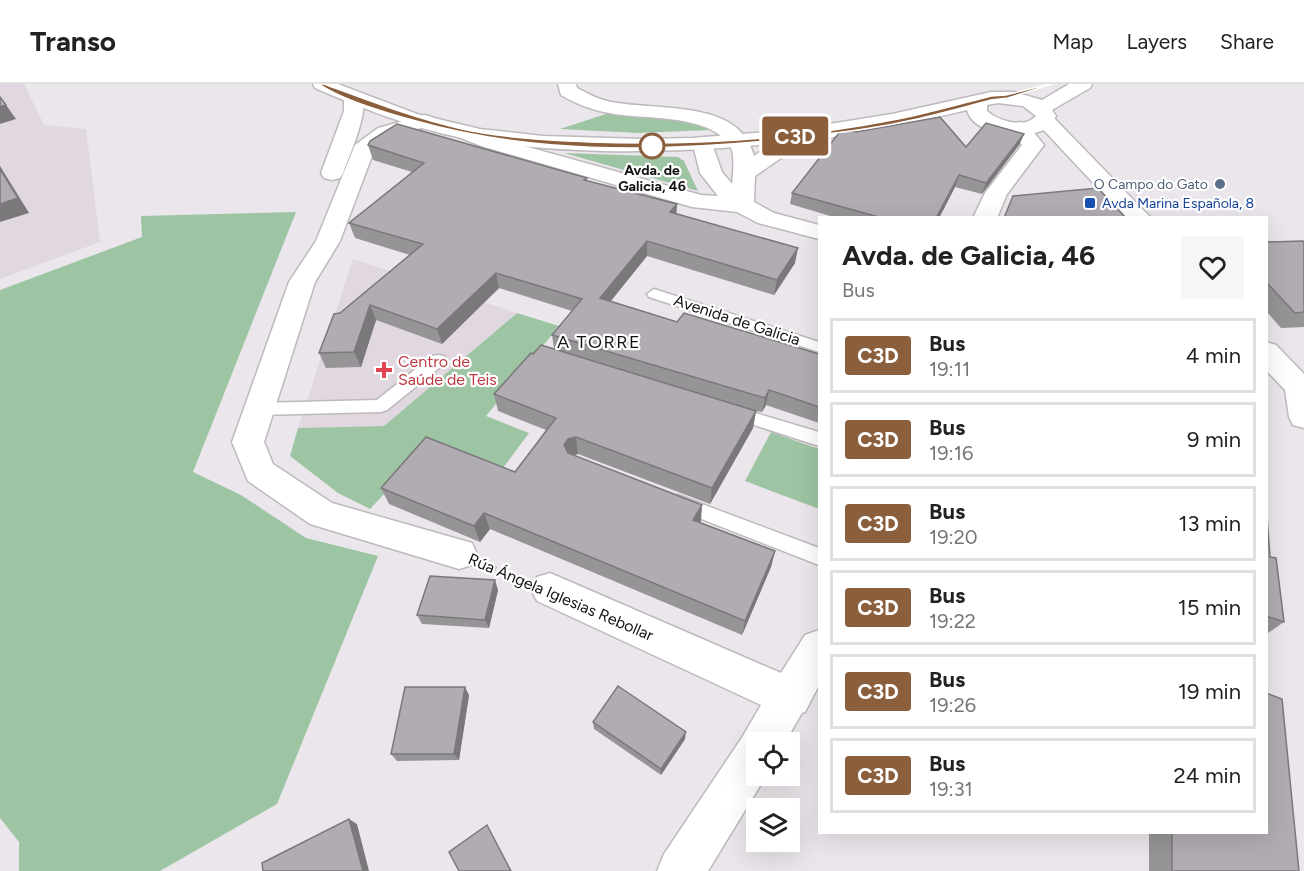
<!DOCTYPE html>
<meta charset="utf-8">
<style>
body{margin:0;font-family:Figtree,sans-serif;background:#f6f6f6;color:#222;height:100vh;display:flex;flex-direction:column;font-size:22px;white-space:nowrap}
*{box-sizing:border-box;margin:0}
p{font-size:20px;color:#767676}
.icon{flex:none;width:33px;height:33px;fill:none;stroke:currentColor;stroke-width:2;stroke-linecap:round;stroke-linejoin:round}
.map{position:relative;flex:1;overflow:hidden}
.panel{position:absolute;left:818px;top:132px;width:450px;height:618px;display:flex;flex-direction:column;background:#fff;border-radius:0px;box-shadow:0 6px 24px #0002}
.panel>*{flex:none}
.badge{padding:0 12px;border-radius:4px;font-size:21px;line-height:39px}
.buttons{position:absolute;left:746px;top:648px;display:grid;gap:12px}
.buttons a{display:grid;place-items:center;width:54px;height:54px;border-radius:0px;background:#fff;box-shadow:0 6px 24px #0002;font-size:30px}
.map>.badge{position:absolute;translate:-50% -50%;box-shadow:0 0 0 3px #fff}
.round{display:grid;place-items:center;flex:none;width:63px;height:63px;border-radius:0px;background:#f6f6f6}
.head{display:flex;align-items:center;justify-content:space-between;height:102px;padding:0 24px}
h1{font-size:28px;font-weight:700;line-height:45px}
ul{padding:0;list-style:none}
li{display:flex;align-items:center;gap:18px;height:75px;margin:0 12px 9px;padding:0 12px;border:3px solid #e0e0e0;border-radius:0px}
li div{flex:1}
li b{display:block;font-size:22px}
li em{font-style:normal}
li .badge{min-width:66px;font-weight:700;text-align:center}
header{display:flex;align-items:center;gap:36px;box-sizing:border-box;height:84px;padding:0 30px;background:#fff;border-bottom:2px solid #e0e0e0}
header strong{font-size:28px}
nav{display:flex;gap:33px;margin-inline-start:auto;font-size:21px}
.map>svg:first-child{display:block}
.built{fill:#e1d7e1}
.green{fill:#9ec5a3}
.lines{fill:none;stroke-linecap:round;stroke-linejoin:round}
.lane-casing{stroke:#bdb9bd;stroke-width:3}
.street-casing{stroke:#bdb9bd;stroke-width:3}
.secondary-casing{stroke:#bdb9bd;stroke-width:3}
.path{stroke:#989598;stroke-width:4;stroke-dasharray:4.5 3;stroke-linecap:butt}
.lane{fill:#fff;fill-rule:evenodd}
.street{fill:#fff;fill-rule:evenodd}
.secondary{fill:#fff;fill-rule:evenodd}
.wall{fill:#979498}
.shaded-wall{fill:#7b787c}
.building{fill:#b0acb1;stroke:#7b787c;stroke-width:1.5}
.line{fill:#8b5e3c;stroke:#fff;stroke-width:1.5}
.stop-dot{fill:#fff;stroke:#8b5e3c;stroke-width:3}
.service-dot{fill:#5c6f8a;stroke:#fff;stroke-width:2}
.transit-dot{fill:#1a4fb4;stroke:#fff;stroke-width:2}
.health-dot{fill:#e0444e;stroke:#fff;stroke-width:2}
.labels{text-anchor:middle;dominant-baseline:central;stroke-width:4.5;stroke-linejoin:round;paint-order:stroke}
.far-stop-label{font-size:14px;font-weight:bold;fill:#141314;stroke:#fff}
.far-service-label{font-size:14px;fill:#4e5e75;stroke:#fff;text-anchor:end}
.far-transit-label{font-size:14px;fill:#164399;stroke:#fff;text-anchor:start}
.street-label{font-size:16px;fill:#141314;stroke:#fff}
.health-label{font-size:16px;fill:#be3a42;stroke:#fff;text-anchor:start}
.neighbourhood-label{font-size:18px;letter-spacing:1.5px;fill:#141314;stroke:#fff}
</style>
<header>
<strong>Transo</strong>
<nav><a>Map</a><a>Layers</a><a>Share</a></nav>
</header>
<div class="map">
<svg width="1304" height="787" viewBox="0 0 1304 787">
<rect width="100%" height="100%" fill="#ebe6eb"/>
<g class="built">
<path d="M0,0H24L44,41L86,45L100,158L0,195Z"/>
<path d="M353,175L517,229L384,342L298,344Z"/>
</g>
<g class="green">
<path d="M609,29L700,38L710,46L638,49L560,45Z"/>
<path d="M564,69L678,73L684,77L698,107Z"/>
<path d="M296,128L193,388L241,411L306,454L378,472L277,720L160,787H19V758L0,734V206L142,153L141,132Z"/>
<path d="M517,229L559,242L486,332L529,349L500,388L430,361L370,425L338,409L290,372L298,344L384,342Z"/>
<path d="M771,348L819,365V425L745,397Z"/>
</g>
<g class="lines">
<g class="lane-casing">
<g id="lane">
<path d="M654,205L819,258V268L649,213L647,210Z"/>
<path d="M438,271L444,272L446,276L444,280L387,326L381,328L258,331L252,329L250,325L252,321L258,319L377,316L432,272Z"/>
<path d="M732,322L819,348V362L726,332L724,328L726,324Z"/>
<path d="M678,411L819,464V481L671,423L669,418L671,413Z"/>
</g>
</g>
<g class="street-casing">
<g id="street">
<path d="M558,0H576L577,4C587,9 597,15 607,17C652,28 740,13 754,72L765,64L822,44L829,42L836,44L839,48L836,52L781,74L755,92L754,118L774,129L819,141V155L758,139L737,128L692,123L481,62L456,52L453,48L456,44L463,42L470,44L495,54L701,111L718,112L700,89L693,61L697,57L704,55L711,57L722,88L732,100C733,89 736,70 729,60C706,29 643,36 609,29C592,26 576,20 561,11Z"/>
<path d="M354,8L361,10C371,24 349,72 343,89L340,94L332,96L324,94L321,89L344,27V14L347,10Z"/>
<path d="M1045,30L1052,32L1151,134H1126L1038,40L1035,36L1038,32Z"/>
<path d="M425,31L432,33L435,37L432,41L392,52L375,64L340,157L315,198L264,358L273,380L332,419L472,459L477,470L472,481L459,485L310,440L248,397L232,358L289,198L316,157L355,61L378,44Z"/>
<path d="M1020,38L1027,40L1044,61L1007,110L997,134H973L985,109L1022,61L1010,44L1013,40Z"/>
<path d="M1266,258L1276,261L1304,290V344L1293,341L1289,333L1285,306L1266,286Z"/>
<path d="M550,489L781,589L805,551L819,546V601L805,628L802,629L785,658H756V692H766L708,787H657L664,770L743,652L761,621L537,517L531,505L537,493Z"/>
</g>
</g>
<g class="secondary-casing">
<path id="secondary" d="M313,0H338L417,30L480,45L543,52L642,55L692,54L792,46L892,30L991,8H1014L1042,16L1069,0H1092L1090,4L1052,26L1056,32C1053,37 1049,44 1044,46C1023,55 974,52 967,26C847,55 725,69 602,67C549,65 495,62 444,50C399,39 357,22 315,4ZM998,19L1023,22L1036,32C1025,45 998,37 987,27V21Z"/>
</g>
<path class="path" d="M492,483L518,493"/>
<use href="#lane" class="lane"/>
<use href="#street" class="street"/>
<use href="#secondary" class="secondary"/>
</g>
<g class="wall">
<path d="M856,48L966,63L1024,50L1019,61L982,110L955,103L939,134H837L790,120L792,109Z"/>
<path d="M368,61L587,94V97L677,120L676,129L795,179L774,211L647,172L611,217L677,238L819,270V339L766,321L762,328L756,327L753,344L710,420L578,370L573,371L702,421L700,439L775,467L771,483L742,551L490,445L480,458L389,420L381,404L515,388L546,346L498,327L494,310L533,270L554,265L552,251L572,227L499,204L442,260L376,236L361,283L326,284L319,269L340,229L410,171L355,154L349,139L412,88L373,76Z"/>
<path d="M1266,158H1304V243L1281,244L1266,227Z"/>
<path d="M1266,418L1270,473L1284,538L1268,549L1266,548Z"/>
<path d="M498,506L489,544L422,540L417,531Z"/>
<path d="M469,611L459,676L397,677L391,670Z"/>
<path d="M593,638L685,655L661,691L594,645Z"/>
<path d="M1149,748H1266L1299,787H1149Z"/>
</g>
<g class="shaded-wall">
<path d="M6,21L16,35L0,40V23Z"/>
<path d="M1024,50L1019,61L982,110L986,99Z"/>
<path d="M0,82L29,129L0,138Z"/>
<path d="M959,91L955,103L939,134H936Z"/>
<path d="M677,120L676,135L670,128Z"/>
<path d="M647,157V172L601,229L600,214Z"/>
<path d="M798,164L795,179L774,211L777,196Z"/>
<path d="M496,189L499,204L442,260L437,245Z"/>
<path d="M370,221L376,236L361,283L354,268Z"/>
<path d="M769,306L766,321L762,328L765,314Z"/>
<path d="M756,327L753,344L710,420L712,404Z"/>
<path d="M576,353L578,370L570,372L566,378L564,361L568,355Z"/>
<path d="M702,421L701,437L692,452L693,436Z"/>
<path d="M484,429L490,445L480,458L474,442Z"/>
<path d="M775,467L771,483L742,551L745,537Z"/>
<path d="M495,496L498,506L489,544L485,536Z"/>
<path d="M465,603L469,611L459,676L454,670Z"/>
<path d="M686,648L685,655L661,691V685Z"/>
<path d="M349,735L357,740L369,787H363Z"/>
</g>
<g class="building">
<path d="M0,13L6,21L0,23Z"/>
<path d="M940,33L966,63L986,39L1024,50L986,99L959,91L936,134H882L792,109L842,45L856,48Z"/>
<path d="M397,40L587,94L584,96L677,120L670,128L798,164L777,196L647,157L600,214L677,238L684,229L819,270V323L769,306L765,314L552,251L582,215L496,189L437,245L370,221L354,268L319,269L334,230L340,229L423,160L349,139L424,79L368,61L370,57Z"/>
<path d="M0,85L18,114L0,120Z"/>
<path d="M1098,104L1126,134H1004L1013,112Z"/>
<path d="M1303,157L1304,158V228L1295,229L1266,198V158Z"/>
<path d="M541,261L756,327L712,404L576,353L568,355L564,361L568,369L702,421L693,436L775,467L745,537L484,429L474,442L381,404L426,353L515,388L556,334L494,310L531,269L533,270Z"/>
<path d="M1266,418L1270,473L1276,474L1284,538L1266,532Z"/>
<path d="M430,492L495,496L485,536L417,531Z"/>
<path d="M618,602L686,648L661,685L593,638Z"/>
<path d="M405,603H465L454,670H391Z"/>
<path d="M1266,609L1282,615L1299,787H1172V748H1266Z"/>
<path d="M349,735L363,787H263L262,779Z"/>
<path d="M487,741L511,787H459L449,768Z"/>
</g>
<path class="line" d="M319,0H324C370,17 414,34 462,45C503,54 548,56 589,58C692,62 797,55 898,35C929,29 960,20 991,12L1006,11L1049,0H1052L1008,14L991,16C960,24 929,33 898,39C855,48 811,52 767,57C650,68 530,69 416,37C390,30 340,15 319,0Z"/>
<circle class="stop-dot" cx="652" cy="62" r="12"/>
<circle class="service-dot" cx="1220" cy="100" r="6"/>
<rect class="transit-dot" x="1084" y="113" width="12" height="12" rx="3"/>
<path class="health-dot" d="M381 277h6v6h6v6h-6v6h-6v-6h-6v-6h6z"/>
<g class="labels">
<g class="far-stop-label">
<text x="652" y="86">Avda. de<tspan x="652" dy="16">Galicia, 46</tspan></text>
</g>
<g class="far-service-label">
<text x="1208" y="100">O Campo do Gato</text>
</g>
<g class="far-transit-label">
<text x="1102" y="119">Avda Marina Española, 8</text>
</g>
<g class="street-label">
<text transform="translate(737 236) rotate(18)">Avenida de Galicia</text>
<text transform="translate(561 513) rotate(23)">Rúa Ángela Iglesias Rebollar</text>
</g>
<g class="health-label">
<text x="398" y="277">Centro de<tspan x="398" dy="18">Saúde de Teis</tspan></text>
</g>
<g class="neighbourhood-label">
<text x="599" y="258">A TORRE</text>
</g>
</g>
</svg>
<div class="buttons">
<a><svg class="icon" aria-label="locate" viewBox="0 0 24 24"><circle cx="12" cy="12" r="6"/><path d="M12 2v4M12 18v4M2 12h4M18 12h4"/></svg></a>
<a><svg class="icon" aria-label="layers" viewBox="0 0 24 24"><path d="M12 4l9 5-9 5-9-5zM3 14l9 5 9-5"/></svg></a>
</div>
<b class="badge" style="left:795px;top:52px;background:#8b5e3c;color:#fff">C3D</b>
<section class="panel">
<div class="head"><div><h1>Avda. de Galicia, 46</h1><p>Bus</p></div><a class="round"><svg class="icon" aria-label="heart" viewBox="0 0 24 24"><path d="M12 20l-8-8c-3-5 5-10 8-4 3-6 11-1 8 4z"/></svg></a></div>
<ul>
<li><span class="badge" style="background:#8b5e3c;color:#fff">C3D</span><div><b>Bus</b><p>19:11</p></div><em>4 min</em></li>
<li><span class="badge" style="background:#8b5e3c;color:#fff">C3D</span><div><b>Bus</b><p>19:16</p></div><em>9 min</em></li>
<li><span class="badge" style="background:#8b5e3c;color:#fff">C3D</span><div><b>Bus</b><p>19:20</p></div><em>13 min</em></li>
<li><span class="badge" style="background:#8b5e3c;color:#fff">C3D</span><div><b>Bus</b><p>19:22</p></div><em>15 min</em></li>
<li><span class="badge" style="background:#8b5e3c;color:#fff">C3D</span><div><b>Bus</b><p>19:26</p></div><em>19 min</em></li>
<li><span class="badge" style="background:#8b5e3c;color:#fff">C3D</span><div><b>Bus</b><p>19:31</p></div><em>24 min</em></li>
</ul>
</section>
</div>
